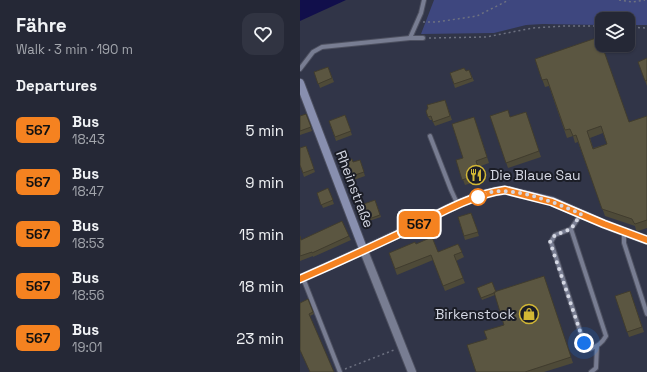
<!DOCTYPE html>
<meta charset="utf-8">
<style>
body{margin:0;font-family:"Space Grotesk",sans-serif;background:#313442;color:#f1f3f6;height:100vh;display:flex;flex-direction:column;font-size:15px;white-space:nowrap}
*{box-sizing:border-box;margin:0}
p{font-size:13px;color:#a3a6ad}
.icon{flex:none;width:22px;height:22px;fill:none;stroke:currentColor;stroke-width:2;stroke-linecap:round;stroke-linejoin:round}
.map{position:relative;flex:1;overflow:hidden}
.side{display:flex;flex-direction:column;background:#252836;width:300px}
.side>*{flex:none}
.badge{padding:0 8px;border-radius:6px;font-size:14px;line-height:26px}
.tools{position:absolute;left:295px;top:12px;display:grid;gap:8px}
.tools a{display:grid;place-items:center;width:40px;height:40px;border-radius:8px;background:#252836;box-shadow:0 1px 3px #0004,0 0 0 1px #424451;font-size:20px}
.you{position:absolute;width:20px;height:20px;margin:-10px;border:3px solid #fff;border-radius:50%;background:#1a73e8;box-shadow:0 0 0 6px #1a73e833}
.map>.badge{position:absolute;translate:-50% -50%;box-shadow:0 0 0 2px #fff}
h2{padding:0 16px;font-size:15px;line-height:36px}
.round{display:grid;place-items:center;flex:none;width:42px;height:42px;border-radius:12px;background:#313442}
.overview{display:flex;align-items:center;justify-content:space-between;height:68px;padding:0 16px}
h1{font-size:19px;font-weight:600;line-height:30px}
ul{padding:0;list-style:none}
li{display:flex;align-items:center;gap:12px;height:52px;padding:0 16px}
li div{flex:1}
li b{display:block;font-size:15px}
li em{font-style:normal}
li .badge{min-width:44px;font-weight:700;text-align:center}
main{display:flex;flex:1;min-height:0}
.map>svg:first-child{display:block}
.green{fill:#3e477f}
.water{fill:#110f4b}
.lines{fill:none;stroke-linecap:round;stroke-linejoin:round}
.lane-casing{stroke:#4d5060;stroke-width:6}
.street-casing{stroke:#4d5060;stroke-width:10}
.secondary-casing{stroke:#4d5060;stroke-width:10}
.path{stroke:#6d7181;stroke-width:1.5;stroke-dasharray:2 3;stroke-linecap:butt}
.lane{stroke:#787d92;stroke-width:4}
.street{stroke:#787d92;stroke-width:8}
.secondary{stroke:#888faf;stroke-width:8}
.wall{fill:#4e4a38;fill-rule:evenodd}
.building{fill:#5b5641;stroke:#403c2e;fill-rule:evenodd}
.line-casing{stroke:#fff;stroke-width:9}
.line{stroke:#f58220;stroke-width:6}
.walk{stroke:#d4d7e3;stroke-width:4;stroke-dasharray:0 7.2}
.stop-dot{fill:#fff;stroke:#f58220;stroke-width:2}
.labels{text-anchor:middle;dominant-baseline:central;stroke-width:4;stroke-linejoin:round;paint-order:stroke}
.poi-label{font-size:14px;fill:#d4d7e3;stroke:#1b1d26;text-anchor:start}
.street-label{font-size:14px;fill:#d4d7e3;stroke:#1b1d26}
</style>
<main>
<section class="side">
<div class="overview"><div><h1>Fähre</h1><p>Walk · 3 min · 190 m</p></div><a class="round"><svg class="icon" aria-label="heart" viewBox="0 0 24 24"><path d="M12 20l-8-8c-3-5 5-10 8-4 3-6 11-1 8 4z"/></svg></a></div>
<h2>Departures</h2>
<ul>
<li><span class="badge" style="background:#f58220;color:#111">567</span><div><b>Bus</b><p>18:43</p></div><em>5 min</em></li>
<li><span class="badge" style="background:#f58220;color:#111">567</span><div><b>Bus</b><p>18:47</p></div><em>9 min</em></li>
<li><span class="badge" style="background:#f58220;color:#111">567</span><div><b>Bus</b><p>18:53</p></div><em>15 min</em></li>
<li><span class="badge" style="background:#f58220;color:#111">567</span><div><b>Bus</b><p>18:56</p></div><em>18 min</em></li>
<li><span class="badge" style="background:#f58220;color:#111">567</span><div><b>Bus</b><p>19:01</p></div><em>23 min</em></li>
</ul>
</section>
<div class="map">
<svg width="347" height="372" viewBox="0 0 347 372">
<rect width="100%" height="100%" fill="#313548"/>
<path class="green" d="M134,0H347V25H328V19H302V25L243,24L226,25L194,33L121,34Z"/>
<path class="water" d="M0,0H46L0,21Z"/>
<g class="lines">
<g class="lane-casing">
<g id="lane">
<path d="M110,38L121,13L124,0"/>
<path d="M0,69L13,52L22,47L110,38H123"/>
<path d="M130,136L151,190L158,205"/>
<path d="M271,229L255,235L251,242L284,343L290,349C298,346 302,343 306,336L271,229L281,214"/>
<path d="M324,232V243L347,314"/>
<path d="M3,278L40,372"/>
<path d="M291,372L296,368L297,346"/>
</g>
</g>
<g class="street-casing">
<path id="street" d="M64,251L112,372"/>
</g>
<g class="secondary-casing">
<g id="secondary">
<path d="M0,83L64,251"/>
<path d="M0,279C35,263 71,247 106,230C137,215 170,194 205,190L252,201L304,224L347,240"/>
</g>
</g>
<g class="path">
<path d="M319,0L332,2L345,0"/>
<path d="M123,22H137L177,16L209,0"/>
<path d="M328,27L347,28"/>
<path d="M129,38L186,37L233,28L265,26H302"/>
<path d="M45,369L94,350"/>
</g>
<use href="#lane" class="lane"/>
<use href="#street" class="street"/>
<use href="#secondary" class="secondary"/>
</g>
<g class="wall">
<path d="M347,58V86L340,67Z"/>
<path d="M235,59L329,122L347,116V228L338,231L336,230L335,226L305,216L278,142L275,143L273,136L267,138L249,86L245,87ZM303,133L307,144L293,148L290,138Z"/>
<path d="M28,67L34,82L20,88L14,72Z"/>
<path d="M169,70L174,81L155,88L150,73L166,71Z"/>
<path d="M145,100L152,120L135,126L132,120H130L128,117Z"/>
<path d="M226,112L241,157L208,168L190,116L210,117Z"/>
<path d="M6,114L12,131L0,135V116Z"/>
<path d="M45,115L52,135L36,141L29,121Z"/>
<path d="M176,123L189,163L178,167L182,180L165,185L156,160L163,158Z"/>
<path d="M6,146L15,172L4,177L0,165Z"/>
<path d="M60,160L65,176L51,181L44,161L53,162Z"/>
<path d="M28,188L34,204L23,208L17,193Z"/>
<path d="M75,200L81,217L66,222L61,205Z"/>
<path d="M171,213L179,236L165,240L158,217Z"/>
<path d="M0,236L1,240L49,236L51,240L13,257V256L0,261Z"/>
<path d="M116,244L138,252L158,244L164,257L156,261L165,283L145,291L133,260L97,275L89,253Z"/>
<path d="M246,282L273,363L244,372H176L187,339L204,325L195,295L182,300L177,288L196,292Z"/>
<path d="M330,291L344,332L329,337L315,296Z"/>
<path d="M8,299L14,314L10,316L0,350Z"/>
</g>
<g class="building">
<path d="M299,37L329,122L347,116V220L335,224L334,223L332,219L302,209L276,135L273,136L270,129L265,130L247,79L242,80L235,59ZM301,126L307,144L293,149L287,131Z"/>
<path d="M347,58V80L345,81L338,62Z"/>
<path d="M28,67L32,78L18,84L14,72Z"/>
<path d="M164,68L166,71L169,70L172,78L154,84L150,73Z"/>
<path d="M145,100L150,116L133,122L131,116L128,117L126,111L128,108L127,105Z"/>
<path d="M208,110L210,117L226,112L239,151L206,163L190,116Z"/>
<path d="M6,114L11,127L0,131V116Z"/>
<path d="M45,115L51,131L35,137L29,121Z"/>
<path d="M174,117L187,157L176,161L180,174L162,180L156,160L163,158L152,124Z"/>
<path d="M6,146L14,169L3,173L0,165V148Z"/>
<path d="M52,159L53,162L60,160L64,172L49,177L44,161Z"/>
<path d="M28,188L33,200L21,205L17,193Z"/>
<path d="M75,200L80,215L66,220L61,205Z"/>
<path d="M171,213L178,232L164,236L158,217Z"/>
<path d="M42,221L49,236L12,253V252L0,256V236L1,240Z"/>
<path d="M132,237L138,252L158,244L162,252L154,255L163,278L143,286L131,255L95,269L89,253L115,242L116,244Z"/>
<path d="M244,276L271,357L225,372H176L167,345L187,339L184,331L204,325L194,292Z"/>
<path d="M192,282L196,292H194V293L181,298L177,288Z"/>
<path d="M330,291L342,327L327,332L315,296Z"/>
<path d="M8,299L13,312L9,314L34,372H10L0,350V303Z"/>
</g>
<g class="lines">
<g class="line-casing">
<path id="line" d="M0,279C34,264 67,249 101,233C131,218 171,194 205,190L252,202L304,224L347,240"/>
</g>
<use href="#line" class="line"/>
<path class="walk" d="M178,197C204,181 254,202 281,214L271,229L255,235L250,242L284,343"/>
</g>
<defs>
<g id="restaurant-ring" transform="scale(1)"><circle r="9.5" fill="#1b1d26" stroke="#d2b735" stroke-width="1.5"/><path d="M-5-6h1v4h1v-4h1v4h1v-4h1v5L-1.5 .5V6h-2V.5L-5-1ZM5-6V6H3V1.5H1.5Q1.5-4 5-6Z" fill="#d2b735"/></g>
<g id="shop-ring" transform="scale(1)"><circle r="9.5" fill="#1b1d26" stroke="#d2b735" stroke-width="1.5"/><path d="M-5-2.5h2.3a2.7 3.5 0 0 1 5.4 0H5L5.5 6h-11ZM-1.5-2.5h3a1.5 2.3 0 0 0-3 0Z" fill="#d2b735"/></g>
</defs>
<g fill-rule="evenodd">
<use href="#restaurant-ring" x="176" y="175"/>
<use href="#shop-ring" x="229" y="314"/>
</g>
<circle class="stop-dot" cx="178" cy="197" r="8"/>
<g class="labels">
<g class="poi-label">
<text x="190" y="175">Die Blaue Sau</text>
<text x="215" y="314" text-anchor="end">Birkenstock</text>
</g>
<g class="street-label">
<text transform="translate(55 189) rotate(69)">Rheinstraße</text>
</g>
</g>
</svg>
<div class="tools">
<a><svg class="icon" aria-label="layers" viewBox="0 0 24 24"><path d="M12 4l9 5-9 5-9-5zM3 14l9 5 9-5"/></svg></a>
</div>
<div class="you" style="left:284px;top:343px"></div>
<b class="badge" style="left:119px;top:224px;background:#f58220;color:#111">567</b>
</div>
</main>
